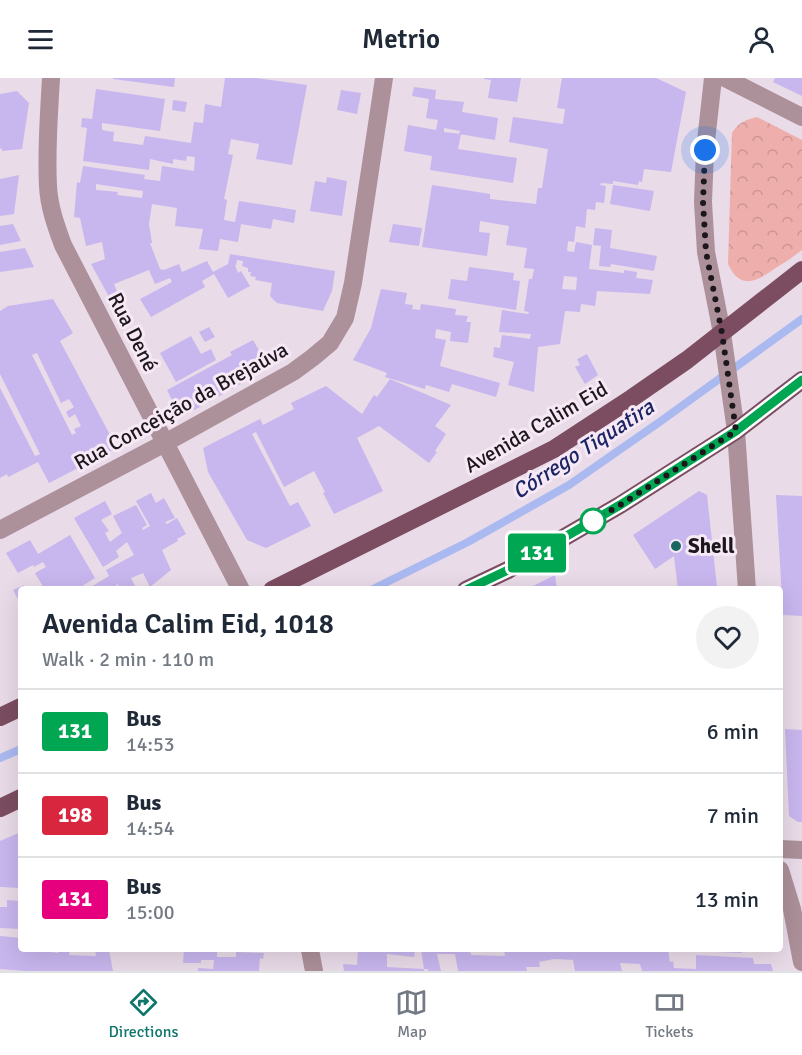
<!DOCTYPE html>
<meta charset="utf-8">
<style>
body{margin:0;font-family:Signika,sans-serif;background:#f2f2f3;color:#1f2937;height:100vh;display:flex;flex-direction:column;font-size:22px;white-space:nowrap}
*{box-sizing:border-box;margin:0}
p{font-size:20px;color:#747a83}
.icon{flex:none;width:33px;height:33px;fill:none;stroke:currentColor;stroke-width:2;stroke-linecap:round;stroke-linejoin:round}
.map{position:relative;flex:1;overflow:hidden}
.details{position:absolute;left:18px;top:508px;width:765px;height:366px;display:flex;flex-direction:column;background:#fff;border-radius:6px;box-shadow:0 6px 24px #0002}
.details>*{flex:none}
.badge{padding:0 12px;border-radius:4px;font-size:21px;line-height:39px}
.you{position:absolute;width:30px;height:30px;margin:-15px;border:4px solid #fff;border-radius:50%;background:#1a73e8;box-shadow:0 0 0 9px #1a73e833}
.map>.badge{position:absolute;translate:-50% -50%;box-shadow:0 0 0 3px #fff}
.round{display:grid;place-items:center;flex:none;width:63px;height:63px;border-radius:32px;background:#f2f2f3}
.summary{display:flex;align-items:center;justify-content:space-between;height:102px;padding:0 24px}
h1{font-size:28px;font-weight:600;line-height:45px}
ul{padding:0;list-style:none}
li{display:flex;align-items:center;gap:18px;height:84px;padding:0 24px;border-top:2px solid #e0e1e3}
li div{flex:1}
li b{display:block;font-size:22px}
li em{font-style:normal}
li .badge{min-width:66px;font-weight:700;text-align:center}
header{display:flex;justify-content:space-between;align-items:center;height:78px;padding:0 24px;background:#fff;font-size:27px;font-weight:600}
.tab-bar{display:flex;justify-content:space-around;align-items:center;height:84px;border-top:2px solid #e0e1e3;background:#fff;font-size:16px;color:#747a83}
.tab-bar a{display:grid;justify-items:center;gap:3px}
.tab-bar .selected{color:#0f766e}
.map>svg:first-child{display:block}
.forest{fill:url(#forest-crowns)}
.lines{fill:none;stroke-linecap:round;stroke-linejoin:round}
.stream{stroke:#aabaf1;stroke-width:8}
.building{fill:#c8b6ee;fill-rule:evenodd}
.street{stroke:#ac909a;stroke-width:18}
.primary{stroke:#7c4d60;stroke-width:18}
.line-casing{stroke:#fff;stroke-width:14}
.line{stroke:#00a651;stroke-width:9}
.walk{stroke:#1c171c;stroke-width:6;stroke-dasharray:0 10.8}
.stop-dot{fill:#fff;stroke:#00a651;stroke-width:3}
.poi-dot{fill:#1a6762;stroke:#f6e8f5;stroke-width:2}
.labels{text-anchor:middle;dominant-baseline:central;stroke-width:6;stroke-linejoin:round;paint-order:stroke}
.street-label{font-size:21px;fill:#1c171c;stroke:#f6e8f5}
.poi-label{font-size:21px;font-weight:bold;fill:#1c171c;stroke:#f6e8f5;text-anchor:start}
.water-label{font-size:22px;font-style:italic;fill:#1c2564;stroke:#f6e8f5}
</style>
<header><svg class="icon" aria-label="menu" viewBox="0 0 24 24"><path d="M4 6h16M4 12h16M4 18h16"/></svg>Metrio<svg class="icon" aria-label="person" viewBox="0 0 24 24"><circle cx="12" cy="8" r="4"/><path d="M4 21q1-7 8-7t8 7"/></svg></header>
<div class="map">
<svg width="802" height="893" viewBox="0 0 802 893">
<defs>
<pattern id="forest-crowns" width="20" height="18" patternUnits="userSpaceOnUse" patternTransform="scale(1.5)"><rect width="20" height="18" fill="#eeaeab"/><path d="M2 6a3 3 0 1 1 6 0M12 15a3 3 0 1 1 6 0" fill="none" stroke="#cc9593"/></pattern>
</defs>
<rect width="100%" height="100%" fill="#e9dbe8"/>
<path class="forest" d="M757,39L802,62V172C793,179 784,185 774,191C756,204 740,212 728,186L732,55C738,45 745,42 757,39Z"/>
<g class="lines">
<g class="stream">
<path d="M371,512L468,464L569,407L661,343L802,241"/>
<path d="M0,680L21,671"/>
</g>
</g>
<g class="building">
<path d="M113,0H175L174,9L113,1Z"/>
<path d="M225,0H256L307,7L292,87L256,81L259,66L231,61L228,76L233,77L224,121L227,122L224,142L235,144L239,123L296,132L294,145L273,141L271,151L241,146L238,164L220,161L218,173L199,171L203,151L175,148L177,130L152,126L149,146L152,165H150L160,191L164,192L179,186L182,194L207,183L213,194L228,186L230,176L335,193L332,213L323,233L277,225L270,218L272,205L255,202L256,199L250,198L251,194H248V190L242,188L243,183L237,182L236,187H235L238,195L241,193L250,208L228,220L214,196L202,203L205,209L151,239L140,221L172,204L170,200L155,206L149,192L114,206L120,222L113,226L91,186L105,181L102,164L86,168L80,140L74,139L77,104L80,105L83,88L145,97L144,101L160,103L162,88L194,93L195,79L187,78L186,83L173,81V86L150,81L149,92L83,83L87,50L81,49L82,40L92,41L96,11L165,21L160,53L102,45V52L114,54L113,63L143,67L145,58L191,65L194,44L203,45L205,26L221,29ZM96,106L143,113L142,120L117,117L118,114L96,112Z"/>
<path d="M484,0H521L517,24L488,20L491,2L484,1Z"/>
<path d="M562,0H656L686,14L671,94L644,91L642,104L639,103L638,107L613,103V106L601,105L600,107L606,108L604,125L596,124L595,132L587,131L585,150L576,148L574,164L568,163L567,173L574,174L576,164L592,167L589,191L624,195V192L637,194L636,200L653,202L650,216L597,213L595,228L581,226L580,234L565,233L560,266L538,269L534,314L508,307L514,284L493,279L494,269L500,270L502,257L530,261L531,256L499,254L502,232L528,236L529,234L524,233L529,201H532L534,191L524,190L527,170L506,167L509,148L480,143L479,154L490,155L487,178L422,169L432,107L490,116V121L536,126L538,110H542L548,71L509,64L513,39L563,46L565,31L557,30ZM564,198L577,199L576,212L562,211Z"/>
<path d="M775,0H802V18L773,4Z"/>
<path d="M414,9L436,12L435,21L464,24L462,34L498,40L495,62L459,56L460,53L444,50V54L461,56L458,71L517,80L513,105L430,92L432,78L404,73L408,47L436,52L438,42L426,40L429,21L412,18Z"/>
<path d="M341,12L361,15L357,36L337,32Z"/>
<path d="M17,13L29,25L22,71L2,73V70L0,71V16Z"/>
<path d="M173,22L187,24L185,34L172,32Z"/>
<path d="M19,97L14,136L0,138V101Z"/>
<path d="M327,99L347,103L342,138L310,133L315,103L326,105Z"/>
<path d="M613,107L654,113L650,133L610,126Z"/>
<path d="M13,146L21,163L0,167V148Z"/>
<path d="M393,146L422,150L419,168L389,164Z"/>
<path d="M595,150L612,152L610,170L657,178L654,193L611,186L610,189L599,188L601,168L593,167Z"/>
<path d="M25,170L34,189L0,194V174Z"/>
<path d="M469,189L514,195L513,202L520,203L516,232L448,221L451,201L467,203Z"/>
<path d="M381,211L407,215L405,226L413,227L412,231L420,232L421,226L456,231L455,237L468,238L466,244H471L468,265L450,263L451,254L436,251L435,260L446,262L440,288L500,305L496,319L452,306L449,314L426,307L425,311L385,299L387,295L353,282L371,250Z"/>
<path d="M53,221L73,255L60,263L117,370L49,405L38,384L8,399L7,396L0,400V310L35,378L40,376L0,296V233L8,228ZM37,275L61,325L69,321L74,329L66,334L69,340L75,336L81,348L74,351L76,355L72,357L32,277Z"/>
<path d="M209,249L215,259L205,264L199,254Z"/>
<path d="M191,258L201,276L211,271L216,282L176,304L160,275Z"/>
<path d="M253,262L264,281L242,294L246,303L187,336L177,332L167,312L232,277L230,274Z"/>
<path d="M587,276L598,297L585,306L575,289L580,287L577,281Z"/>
<path d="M390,301L451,327L435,348L446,356L435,373L437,374L429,385L379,348L357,360L383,413L334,436L323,415L325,414L314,393L284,409L256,354L252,356L290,428L298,424L311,448L266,470L247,462L208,394L203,370L260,341L263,347L294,331L291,325L326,308L362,336L374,317L377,319Z"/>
<path d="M699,413L707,417L717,509L678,512L674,478L655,491L633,457Z"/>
<path d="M151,415L156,425L164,420L175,440L165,444L167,446L177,440L186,456L177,461L178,463L162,472L171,492L150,509L143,495L131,500L137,512H120L118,506L115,508L117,512H86L109,498L106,492L134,477L127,464L116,473L119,479L103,489L74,440L105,423L112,436L101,442L109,453L105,455L110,464L122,455L113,438L136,427L147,447L142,450L143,452L150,448L136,423Z"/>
<path d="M776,417L802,418V538L783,537Z"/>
<path d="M70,457L95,500L76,512H45L35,495L46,489L43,484L34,489L33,487L18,495L6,475L30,462L38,476Z"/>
<path d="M555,497L557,512H525Z"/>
<path d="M24,507L26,512H21V527L13,512Z"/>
<path d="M785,651L802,652V744H798L789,738Z"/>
<path d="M21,754V810L0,809V763Z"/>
<path d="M7,822L20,823L21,851L0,850V829H7Z"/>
<path d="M0,858L21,860V872H51V874L58,875V872H70L69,877L96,878L95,872H109L113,893H26L0,891Z"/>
<path d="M184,872H217V879H236V874L264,875L263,881L260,880L259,893H198V890L213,891L214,882H201V885H183Z"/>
<path d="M358,872H415L414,879L387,876V889L424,891V893H344L343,886L357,887Z"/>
<path d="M421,872H470L471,877L505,878L504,872H668L670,884L673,883L674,890L696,891V877L753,880L754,886H771L773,893H642L640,886L620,885L622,893H575L573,882L554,881L539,884L540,889H526L527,893H458L455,876H437L441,893H428V891H424Z"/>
<path d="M690,872H742V875L690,873Z"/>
</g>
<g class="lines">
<g class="street">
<path d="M51,0C49,36 46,72 48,108C49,129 56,148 63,167L241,512"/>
<path d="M713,0L705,72L703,124L706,174L722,255L736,353L747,512"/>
<path d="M725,0L802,39"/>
<path d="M0,452L165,365L293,294L312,280L330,265L345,240L353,205L384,0"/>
<path d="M780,771L802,772"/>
<path d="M780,792L792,831L802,884"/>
<path d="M310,872L314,893"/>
</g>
<g class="primary">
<path d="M272,512L554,371L632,320L687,282L802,192"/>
<path d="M466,512L508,492L620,427L736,353L802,302"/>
<path d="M0,639L21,629"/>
<path d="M0,730L21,720"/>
</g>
</g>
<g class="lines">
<g class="line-casing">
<path id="line" d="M466,512L508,492L620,427L736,353L802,302"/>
</g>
<use href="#line" class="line"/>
<path class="walk" d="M593,443L620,427L736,353L722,255L706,174L703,124L705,72"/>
</g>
<circle class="stop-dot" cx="593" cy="443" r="12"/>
<circle class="poi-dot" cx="676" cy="468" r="6"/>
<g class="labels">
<g class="street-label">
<text transform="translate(133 254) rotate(63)">Rua Dené</text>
<text transform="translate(181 328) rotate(-29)">Rua Conceição da Brejaúva</text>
<text transform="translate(536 349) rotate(-30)">Avenida Calim Eid</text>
</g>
<g class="poi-label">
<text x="688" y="468">Shell</text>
</g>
<g class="water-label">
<text transform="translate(583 371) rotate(-33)">Córrego Tiquatira</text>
</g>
</g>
</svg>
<div class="you" style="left:705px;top:72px"></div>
<b class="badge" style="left:537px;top:475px;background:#00a651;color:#fff">131</b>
<section class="details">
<div class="summary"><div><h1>Avenida Calim Eid, 1018</h1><p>Walk · 2 min · 110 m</p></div><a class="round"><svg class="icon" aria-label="heart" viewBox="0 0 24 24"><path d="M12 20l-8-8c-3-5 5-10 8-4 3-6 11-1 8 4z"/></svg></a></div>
<ul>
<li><span class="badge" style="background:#00a651;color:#fff">131</span><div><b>Bus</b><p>14:53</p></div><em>6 min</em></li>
<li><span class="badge" style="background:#d7263d;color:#fff">198</span><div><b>Bus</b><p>14:54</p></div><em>7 min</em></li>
<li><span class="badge" style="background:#e6007e;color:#fff">131</span><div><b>Bus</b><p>15:00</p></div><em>13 min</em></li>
</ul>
</section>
</div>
<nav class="tab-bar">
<a class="selected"><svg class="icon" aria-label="directions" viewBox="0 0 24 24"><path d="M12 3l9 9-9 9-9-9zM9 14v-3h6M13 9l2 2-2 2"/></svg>Directions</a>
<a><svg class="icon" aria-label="map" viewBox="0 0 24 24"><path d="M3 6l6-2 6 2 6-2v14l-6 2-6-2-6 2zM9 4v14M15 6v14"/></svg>Map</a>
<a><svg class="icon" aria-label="tickets" viewBox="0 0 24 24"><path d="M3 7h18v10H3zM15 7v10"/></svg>Tickets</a>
</nav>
